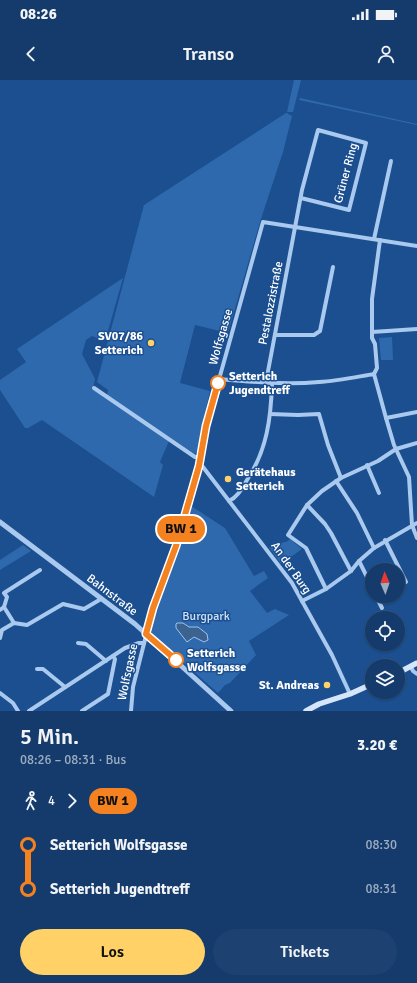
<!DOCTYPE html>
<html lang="de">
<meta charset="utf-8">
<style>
body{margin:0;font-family:Signika,sans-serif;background:#1d4271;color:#f1f3f6;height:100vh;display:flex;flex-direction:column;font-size:15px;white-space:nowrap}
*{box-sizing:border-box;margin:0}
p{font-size:13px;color:#9dadc1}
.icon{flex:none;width:22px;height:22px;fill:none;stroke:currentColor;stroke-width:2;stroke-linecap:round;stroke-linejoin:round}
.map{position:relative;height:631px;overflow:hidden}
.panel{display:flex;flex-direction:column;background:#143b6b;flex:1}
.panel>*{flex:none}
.badge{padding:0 8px;border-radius:13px;font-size:14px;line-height:26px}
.needle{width:26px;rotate:358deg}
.buttons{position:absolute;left:365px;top:483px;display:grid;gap:8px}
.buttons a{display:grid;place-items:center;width:40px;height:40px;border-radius:50%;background:#143b6b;box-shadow:0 1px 3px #0004,0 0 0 1px #33557e;font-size:20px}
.map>.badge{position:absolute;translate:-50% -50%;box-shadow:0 0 0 2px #fff}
.legs{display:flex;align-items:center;gap:6px;height:44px;padding:0 20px;font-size:13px}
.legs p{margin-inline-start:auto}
.head{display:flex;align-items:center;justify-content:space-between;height:68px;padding:0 20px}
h1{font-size:22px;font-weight:600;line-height:30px}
.button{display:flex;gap:8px;margin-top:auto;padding:8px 20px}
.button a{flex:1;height:46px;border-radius:24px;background:#ffd166;color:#111;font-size:16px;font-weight:600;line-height:46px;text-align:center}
.button a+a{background:#1d4271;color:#f1f3f6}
ul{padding:0 20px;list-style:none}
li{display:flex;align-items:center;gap:14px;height:44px;font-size:15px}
li i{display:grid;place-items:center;width:6px;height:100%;margin:0 5px;background:currentColor}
li i::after{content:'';width:10px;height:10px;margin:-5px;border:3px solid;border-radius:50%;background:#143b6b}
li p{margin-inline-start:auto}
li:first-child i{background:linear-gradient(#0000 50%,currentColor 0)}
li:last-child i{background:linear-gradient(currentColor 50%,#0000 0)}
.status{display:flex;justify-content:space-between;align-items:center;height:28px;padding:0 20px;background:#143b6b;direction:ltr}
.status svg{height:11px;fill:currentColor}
header{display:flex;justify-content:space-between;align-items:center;height:52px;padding:0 20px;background:#143b6b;font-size:18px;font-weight:600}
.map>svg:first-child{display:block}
.green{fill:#2e69ad}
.water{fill:#3c6290;stroke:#9cc4f0}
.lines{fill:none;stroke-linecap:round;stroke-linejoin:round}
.minor{stroke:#a9c9ee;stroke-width:4}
.tertiary{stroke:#a9c9ee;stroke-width:5}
.secondary{stroke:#d6e6fa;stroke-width:5.5}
.line-1-casing{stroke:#fff;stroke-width:9}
.line-1{stroke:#f58220;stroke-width:6}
.poi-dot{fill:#ffd166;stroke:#1b4f8f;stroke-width:1.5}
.stop-1-dot{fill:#fff;stroke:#f58220;stroke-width:2}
.labels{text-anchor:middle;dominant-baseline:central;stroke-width:3;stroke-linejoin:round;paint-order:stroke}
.street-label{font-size:12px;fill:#fff;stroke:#1b4f8f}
.poi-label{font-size:12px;font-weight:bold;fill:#fff;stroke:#1b4f8f;text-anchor:end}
.stop-label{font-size:12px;font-weight:bold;fill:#fff;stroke:#1b4f8f;text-anchor:start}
.park-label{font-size:12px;fill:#cfe3fa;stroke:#1b4f8f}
</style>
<div class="status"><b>08:26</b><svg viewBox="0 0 49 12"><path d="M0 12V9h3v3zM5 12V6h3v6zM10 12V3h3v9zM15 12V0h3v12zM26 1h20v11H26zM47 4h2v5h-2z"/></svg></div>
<header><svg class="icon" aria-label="back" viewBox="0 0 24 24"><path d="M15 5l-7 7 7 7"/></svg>Transo<svg class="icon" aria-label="person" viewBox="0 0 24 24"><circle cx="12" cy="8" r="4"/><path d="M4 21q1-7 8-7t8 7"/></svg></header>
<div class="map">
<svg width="417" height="631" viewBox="0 0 417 631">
<rect width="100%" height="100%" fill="#1b4f8f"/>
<g class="green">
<path d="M294,0H301L293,32H287Z"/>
<path d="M300,18L417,44V45L299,20Z"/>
<path d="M286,33H287L292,36L283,72L260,142L228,253L195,245L180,303L210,311L202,345L204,351L199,369L195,374L107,315L108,310L97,302L144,125Z"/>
<path d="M123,198L106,258L101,261L97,258L92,256L86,260L82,274L95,299L93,309L169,361L160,382L163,385L154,417L42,340L28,348H25L0,310V300L26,282L17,269Z"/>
<path d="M392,257L393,280H381L379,258Z"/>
<path d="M191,426L225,448L254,496L264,491L268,498L250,511L267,533L275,529L289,535L249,561L256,575L230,603L225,605L218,613L152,555C151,533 170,492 178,470C183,456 187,441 191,426Z"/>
<path d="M290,459L302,469L281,484L269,467L288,461Z"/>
<path d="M23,465L31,471L0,490V480Z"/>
</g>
<path class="water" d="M177,543H183L189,547H198L207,554L208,560L204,562L194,557L187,562L176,548V544Z"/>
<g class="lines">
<g class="minor">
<path d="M374,159L391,81"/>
<path d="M380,160L372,219V258L375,264L377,288L374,294L386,338L394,365L409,397L412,445L417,458"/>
<path d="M372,252L417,249"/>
<path d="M275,255H314L320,251L333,187"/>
<path d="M219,299C252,302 286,305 319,302C337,301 356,297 374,294"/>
<path d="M266,302L302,110L318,50L366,63L349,130L301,118"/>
<path d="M94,308L195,377H201"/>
<path d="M270,334L298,335L319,334L328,365L341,398"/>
<path d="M386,338L417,332"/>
<path d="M367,385L379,413"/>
<path d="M199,386L203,387L292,503L332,575L350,614"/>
<path d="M336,401L357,433L374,468"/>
<path d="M229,421C238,417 242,408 247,400C267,370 271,338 272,303"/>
<path d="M307,425L325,444L331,453L351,491"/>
<path d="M385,460L406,502"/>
<path d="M359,481L372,507"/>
<path d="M326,509L306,468L288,455L307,425L322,411L341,398L378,381L396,369L417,363"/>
<path d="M376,516L382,528"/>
<path d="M302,521L326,509L351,491L359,481L374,468L417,443"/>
<path d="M4,527L14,543"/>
<path d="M0,530L4,527L7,517L4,513L40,490"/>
<path d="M0,558L2,550L14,543L27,545L63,524L84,529L101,519"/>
<path d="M78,563L86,564L106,581"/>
<path d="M411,587L413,591L417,594"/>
<path d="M37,589H43L65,607"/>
<path d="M0,613L13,623L18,631"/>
<path d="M29,631L125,568L139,563H144"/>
<path d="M82,631L108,614L115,579L113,576"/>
<path d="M131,631L133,607L153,528L176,466L199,386L206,346L263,142L417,166"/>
</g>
<path class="tertiary" d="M0,442L135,544L231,631"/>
<g class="secondary">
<path d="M398,593L417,583"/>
<path d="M306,631L319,624L350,614L372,604"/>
</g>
</g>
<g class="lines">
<g class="line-1-casing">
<path id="line-1" d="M176,580L146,554L153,528L176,466L199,386L206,346L218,303"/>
</g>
<use href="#line-1" class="line-1"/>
</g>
<g class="poi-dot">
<circle cx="151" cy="263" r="4"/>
<circle cx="228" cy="399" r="4"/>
<circle cx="327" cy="605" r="4"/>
</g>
<g class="stop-1-dot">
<circle cx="218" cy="303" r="7"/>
<circle cx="176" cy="580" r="7"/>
</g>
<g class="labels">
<g class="street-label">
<text transform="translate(346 93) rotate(-75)">Grüner Ring</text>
<text transform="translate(271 223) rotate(-79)">Pestalozzistraße</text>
<text transform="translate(221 257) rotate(-74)">Wolfsgasse</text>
<text transform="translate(291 488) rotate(55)">An der Burg</text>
<text transform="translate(112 515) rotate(37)">Bahnstraße</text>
<text transform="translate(128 592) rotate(-78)">Wolfsgasse</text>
</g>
<g class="poi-label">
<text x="143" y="256">SV07/86<tspan x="143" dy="14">Setterich</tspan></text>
<text x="236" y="392" text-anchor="start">Gerätehaus<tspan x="236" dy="14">Setterich</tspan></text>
<text x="319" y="605">St. Andreas</text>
</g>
<g class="stop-label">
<text x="229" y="296">Setterich<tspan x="229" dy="14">Jugendtreff</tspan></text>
<text x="187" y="573">Setterich<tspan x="187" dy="14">Wolfsgasse</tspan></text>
</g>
<g class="park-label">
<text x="206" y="536">Burgpark</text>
</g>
</g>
</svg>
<div class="buttons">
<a><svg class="needle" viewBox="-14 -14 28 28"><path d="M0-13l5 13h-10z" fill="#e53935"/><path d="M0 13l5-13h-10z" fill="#9dadc1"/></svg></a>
<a><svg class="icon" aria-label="locate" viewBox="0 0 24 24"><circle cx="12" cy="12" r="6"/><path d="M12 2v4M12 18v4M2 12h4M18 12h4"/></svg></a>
<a><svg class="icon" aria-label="layers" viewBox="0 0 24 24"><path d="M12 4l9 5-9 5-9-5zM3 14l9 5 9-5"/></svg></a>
</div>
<b class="badge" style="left:181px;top:449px;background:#f58220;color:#111">BW 1</b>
</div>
<section class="panel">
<div class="head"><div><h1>5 Min.</h1><p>08:26 – 08:31 · Bus</p></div><b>3.20 €</b></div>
<div class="legs"><svg class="icon" aria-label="walk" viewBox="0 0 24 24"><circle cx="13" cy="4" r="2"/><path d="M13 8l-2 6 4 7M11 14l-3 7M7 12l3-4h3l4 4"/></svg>4<svg class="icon" aria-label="forward" viewBox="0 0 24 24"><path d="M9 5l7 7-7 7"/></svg><b class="badge" style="background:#f58220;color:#111">BW 1</b></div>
<ul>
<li><i style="color:#f58220"></i><b>Setterich Wolfsgasse</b><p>08:30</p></li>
<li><i style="color:#f58220"></i><b>Setterich Jugendtreff</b><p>08:31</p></li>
</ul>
<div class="button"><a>Los</a><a>Tickets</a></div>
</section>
